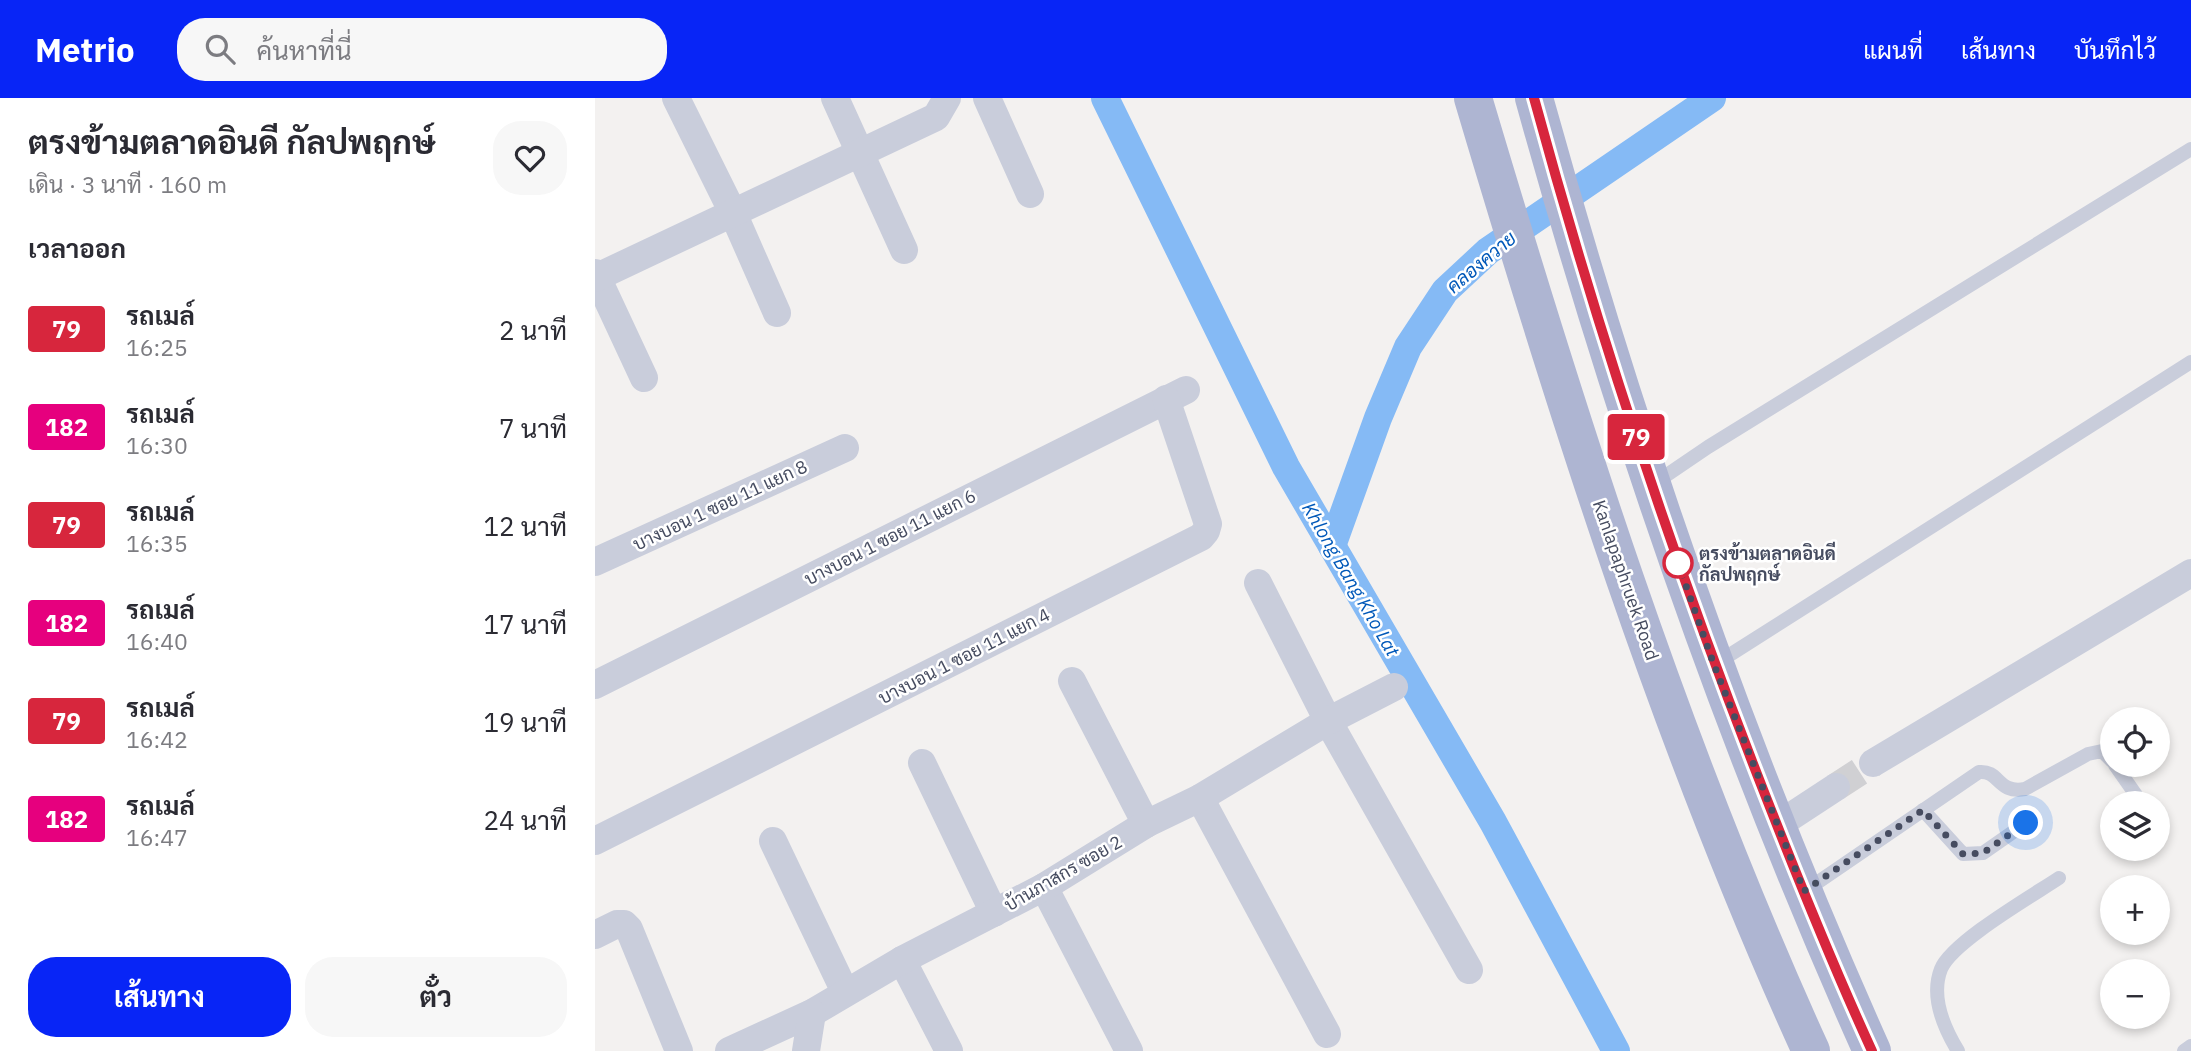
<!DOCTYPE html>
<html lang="th">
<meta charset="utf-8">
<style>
body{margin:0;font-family:"IBM Plex Sans",Sarabun,sans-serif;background:#f7f7f7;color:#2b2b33;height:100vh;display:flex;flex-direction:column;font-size:26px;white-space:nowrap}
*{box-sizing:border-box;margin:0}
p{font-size:23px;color:#7c7c81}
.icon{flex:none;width:38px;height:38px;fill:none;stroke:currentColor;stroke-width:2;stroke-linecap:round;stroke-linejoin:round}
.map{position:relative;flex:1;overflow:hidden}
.drawer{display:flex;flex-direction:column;background:#fff;width:595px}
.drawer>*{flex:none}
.badge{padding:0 14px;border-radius:5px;font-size:24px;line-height:46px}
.fabs{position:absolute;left:1505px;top:609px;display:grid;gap:14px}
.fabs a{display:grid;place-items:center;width:70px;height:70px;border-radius:50%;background:#fff;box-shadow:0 4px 10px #0003;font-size:35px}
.you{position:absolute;width:35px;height:35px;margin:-18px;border:5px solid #fff;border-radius:50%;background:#1a73e8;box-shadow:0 0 0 10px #1a73e833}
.map>.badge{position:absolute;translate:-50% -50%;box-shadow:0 0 0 4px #fff}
h2{padding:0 28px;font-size:26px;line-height:63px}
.round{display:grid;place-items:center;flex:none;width:74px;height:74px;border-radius:28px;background:#f7f7f7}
.summary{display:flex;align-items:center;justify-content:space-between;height:119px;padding:0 28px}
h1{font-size:33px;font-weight:700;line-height:52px}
.primary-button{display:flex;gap:14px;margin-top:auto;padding:14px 28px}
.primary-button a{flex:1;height:80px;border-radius:28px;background:#0825f6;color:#fff;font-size:28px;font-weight:700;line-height:80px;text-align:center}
.primary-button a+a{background:#f7f7f7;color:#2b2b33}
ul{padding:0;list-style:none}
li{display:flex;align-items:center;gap:21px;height:98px;padding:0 28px}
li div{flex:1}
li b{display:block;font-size:26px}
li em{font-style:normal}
li .badge{min-width:77px;font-weight:700;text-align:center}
header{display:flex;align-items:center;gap:42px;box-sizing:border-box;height:98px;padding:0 35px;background:#0825f6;color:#fff}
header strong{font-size:33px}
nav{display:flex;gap:38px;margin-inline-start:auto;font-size:24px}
.search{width:490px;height:63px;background:#f7f7f7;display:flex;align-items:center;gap:18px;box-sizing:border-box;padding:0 24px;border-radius:28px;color:#7c7c81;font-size:26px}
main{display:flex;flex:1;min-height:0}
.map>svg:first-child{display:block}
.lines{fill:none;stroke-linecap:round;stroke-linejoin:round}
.canal{stroke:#85baf5;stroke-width:28}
.minor-tunnel{stroke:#d0d0d3;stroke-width:28;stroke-dasharray:28 14;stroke-linecap:butt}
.service{stroke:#c9cddb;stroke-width:14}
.minor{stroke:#c9cddb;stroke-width:28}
.primary{stroke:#aeb5d2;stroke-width:38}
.line-casing{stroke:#fff;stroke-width:16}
.line{stroke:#d7263d;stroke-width:10}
.walk{stroke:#464c60;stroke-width:7;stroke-dasharray:0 12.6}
.stop-dot{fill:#fff;stroke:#d7263d;stroke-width:3.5}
.labels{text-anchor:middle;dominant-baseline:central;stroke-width:5;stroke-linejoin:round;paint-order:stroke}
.street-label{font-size:18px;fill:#464c60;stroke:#fff}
.stop-label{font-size:18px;font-weight:bold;fill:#464c60;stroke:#fff;text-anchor:start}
.water-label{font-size:19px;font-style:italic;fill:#0058b9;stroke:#fff}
</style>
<header>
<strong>Metrio</strong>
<div class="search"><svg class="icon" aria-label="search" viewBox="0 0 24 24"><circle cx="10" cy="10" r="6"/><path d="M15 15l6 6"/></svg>ค้นหาที่นี่</div>
<nav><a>แผนที่</a><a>เส้นทาง</a><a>บันทึกไว้</a></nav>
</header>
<main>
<section class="drawer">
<div class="summary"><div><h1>ตรงข้ามตลาดอินดี กัลปพฤกษ์</h1><p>เดิน · 3 นาที · 160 m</p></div><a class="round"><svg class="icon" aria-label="heart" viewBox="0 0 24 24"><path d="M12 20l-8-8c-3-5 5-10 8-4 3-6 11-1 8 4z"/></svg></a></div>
<h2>เวลาออก</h2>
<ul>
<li><span class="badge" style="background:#d7263d;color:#fff">79</span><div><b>รถเมล์</b><p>16:25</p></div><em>2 นาที</em></li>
<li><span class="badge" style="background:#e6007e;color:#fff">182</span><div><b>รถเมล์</b><p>16:30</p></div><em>7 นาที</em></li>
<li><span class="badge" style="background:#d7263d;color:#fff">79</span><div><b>รถเมล์</b><p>16:35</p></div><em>12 นาที</em></li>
<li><span class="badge" style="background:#e6007e;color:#fff">182</span><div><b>รถเมล์</b><p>16:40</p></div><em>17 นาที</em></li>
<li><span class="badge" style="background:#d7263d;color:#fff">79</span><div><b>รถเมล์</b><p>16:42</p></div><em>19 นาที</em></li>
<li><span class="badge" style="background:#e6007e;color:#fff">182</span><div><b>รถเมล์</b><p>16:47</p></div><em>24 นาที</em></li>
</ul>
<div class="primary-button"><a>เส้นทาง</a><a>ตั๋ว</a></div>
</section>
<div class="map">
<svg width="1596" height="953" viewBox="0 0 1596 953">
<rect width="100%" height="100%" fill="#f3f1f0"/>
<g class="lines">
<g class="canal">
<path d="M510,0L691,369L898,724L1021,953"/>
<path d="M737,448L783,320L813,249L850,193L893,153L1117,0"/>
</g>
<path class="minor-tunnel" d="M1241,689L1278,665"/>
<g class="service">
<path d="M1060,385L1113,349L1596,51"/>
<path d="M1122,565L1596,264"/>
<path d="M1520,667L1541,697"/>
<path d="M1328,712L1368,756L1388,755L1431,725"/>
<path d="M1210,793L1384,674C1405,672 1402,696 1430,691L1493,656L1507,653L1517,663"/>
<path d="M1363,953C1349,930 1335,899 1346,871C1357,844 1437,798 1464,780"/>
<path d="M1589,953L1596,948"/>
</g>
<g class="minor">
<path d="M81,0L138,115L182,215"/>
<path d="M240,0L309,152"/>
<path d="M392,0L435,96"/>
<path d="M0,175L49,280"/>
<path d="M0,180L341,19L352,0"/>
<path d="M0,464L250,350"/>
<path d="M663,485L733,623L874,872"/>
<path d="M477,583L551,726"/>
<path d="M0,587L591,292"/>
<path d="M327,665L399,815"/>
<path d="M1278,665L1596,475"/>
<path d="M605,700L732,936"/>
<path d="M1183,727L1241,689"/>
<path d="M0,743L606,439L611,433L613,426L571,301"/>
<path d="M178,743L250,894"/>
<path d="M449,789L534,953"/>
<path d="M0,837L22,826H29L34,831L84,953"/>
<path d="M307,862L354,953"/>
<path d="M134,953L217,915L307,862L449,789L551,726L605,700L733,623L799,589"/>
<path d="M211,953L217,915"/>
</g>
<g class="primary">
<path d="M878,0C974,323 1076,646 1216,953"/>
<path d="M939,0C1029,325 1139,645 1277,953"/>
</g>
</g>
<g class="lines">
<g class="line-casing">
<path id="line" d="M939,0C1003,235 1080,467 1169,694C1203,781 1238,868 1277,953"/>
</g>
<use href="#line" class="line"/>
<path class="walk" d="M1083,465L1119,567L1209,793L1328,712L1368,756L1388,755L1431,725"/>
</g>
<circle class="stop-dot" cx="1083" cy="465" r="14"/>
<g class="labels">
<g class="street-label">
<text transform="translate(125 407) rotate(-25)">บางบอน 1 ซอย 11 แยก 8</text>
<text transform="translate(295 439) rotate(-27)">บางบอน 1 ซอย 11 แยก 6</text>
<text transform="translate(1031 482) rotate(71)">Kanlapaphruek Road</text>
<text transform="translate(369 558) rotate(-27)">บางบอน 1 ซอย 11 แยก 4</text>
<text transform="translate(468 775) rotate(-30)">บ้านภาสกร ซอย 2</text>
</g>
<g class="stop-label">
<text x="1104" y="455">ตรงข้ามตลาดอินดี<tspan x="1104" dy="21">กัลปพฤกษ์</tspan></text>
</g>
<g class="water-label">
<text transform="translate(886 164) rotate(-40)">คลองควาย</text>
<text transform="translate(756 481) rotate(60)">Khlong Bang Kho Lat</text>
</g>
</g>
</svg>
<div class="fabs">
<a><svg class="icon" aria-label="locate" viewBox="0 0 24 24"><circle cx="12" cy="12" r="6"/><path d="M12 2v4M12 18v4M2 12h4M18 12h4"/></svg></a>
<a><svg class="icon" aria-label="layers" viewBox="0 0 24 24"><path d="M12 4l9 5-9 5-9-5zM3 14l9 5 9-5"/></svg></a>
<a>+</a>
<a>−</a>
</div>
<div class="you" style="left:1431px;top:725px"></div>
<b class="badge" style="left:1041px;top:339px;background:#d7263d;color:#fff">79</b>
</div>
</main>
